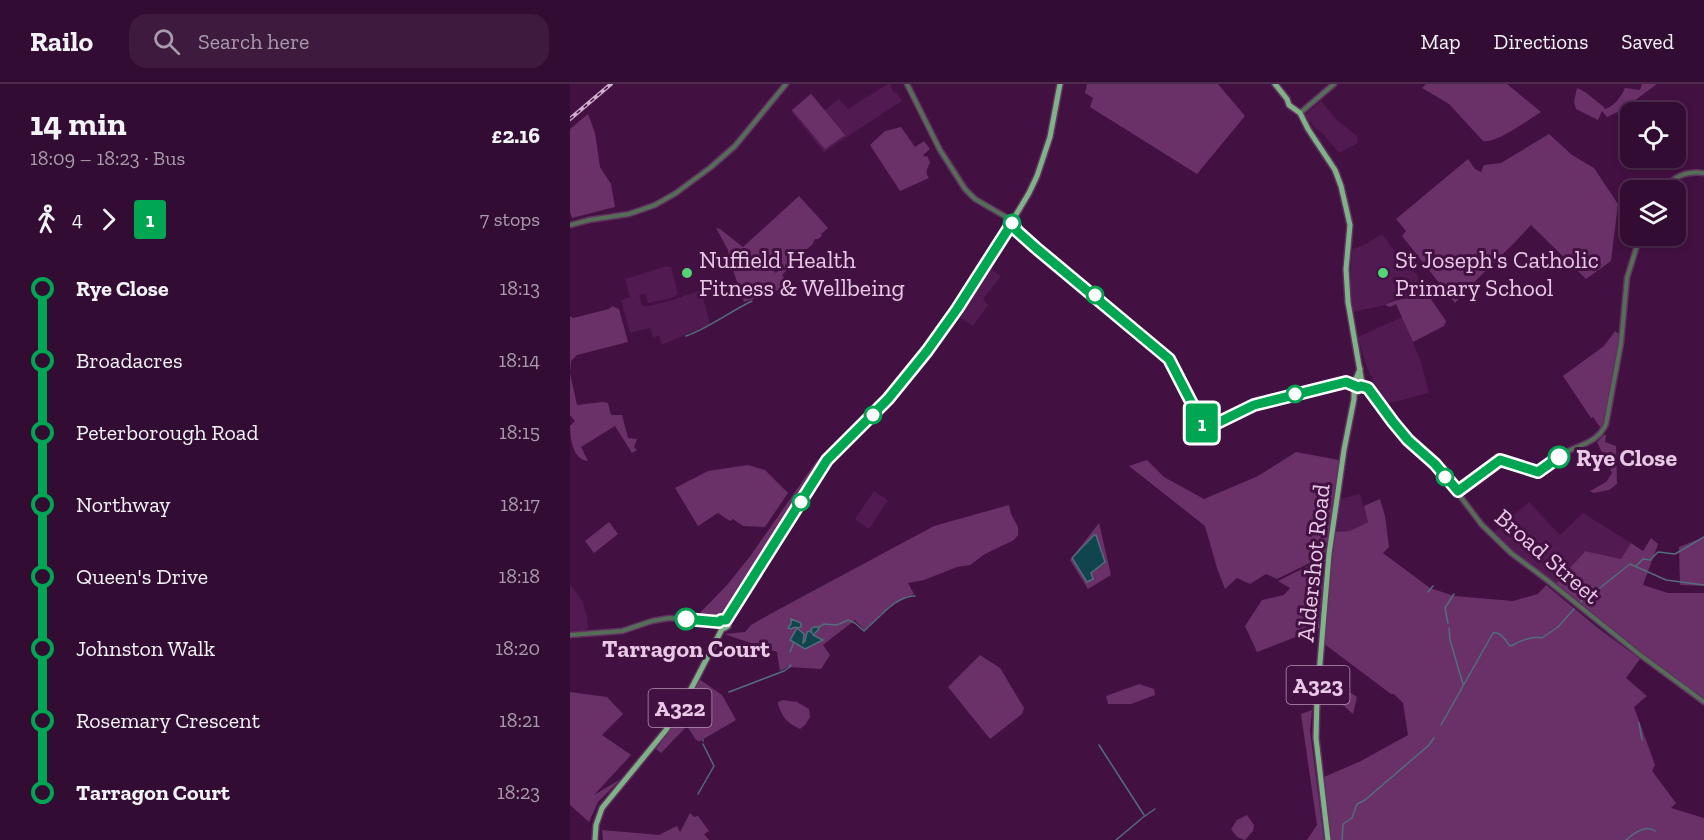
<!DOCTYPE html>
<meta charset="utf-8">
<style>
body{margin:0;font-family:"Zilla Slab",serif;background:#3d1a3e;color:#f1f3f6;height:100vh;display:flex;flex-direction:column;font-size:22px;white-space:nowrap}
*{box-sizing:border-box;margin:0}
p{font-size:20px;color:#a89bac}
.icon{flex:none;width:33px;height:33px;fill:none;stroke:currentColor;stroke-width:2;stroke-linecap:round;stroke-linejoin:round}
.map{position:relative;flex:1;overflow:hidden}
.panel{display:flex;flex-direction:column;background:#320c32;width:570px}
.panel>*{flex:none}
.badge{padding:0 12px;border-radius:4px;font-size:21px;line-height:39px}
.fabs{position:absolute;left:1050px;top:18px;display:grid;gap:12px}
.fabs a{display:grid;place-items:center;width:66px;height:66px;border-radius:12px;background:#320c32;box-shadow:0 3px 9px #0003,0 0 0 2px #4d2c4d;font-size:30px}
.map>.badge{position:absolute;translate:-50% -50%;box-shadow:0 0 0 3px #fff}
.legs{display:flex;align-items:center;gap:9px;height:66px;padding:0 30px;font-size:20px}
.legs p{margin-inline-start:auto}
.overview{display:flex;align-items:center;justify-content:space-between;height:102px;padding:0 30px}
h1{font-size:33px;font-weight:700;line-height:45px}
ul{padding:0 30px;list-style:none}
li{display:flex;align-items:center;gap:21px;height:72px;font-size:22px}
li i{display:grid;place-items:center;width:9px;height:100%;margin:0 8px;background:currentColor}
li i::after{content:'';width:15px;height:15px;margin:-8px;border:4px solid;border-radius:50%;background:#320c32}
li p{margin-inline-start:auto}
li:first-child i{background:linear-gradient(#0000 50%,currentColor 0)}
li:last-child i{background:linear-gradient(currentColor 50%,#0000 0)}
header{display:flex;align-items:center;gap:36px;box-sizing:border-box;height:84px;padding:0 30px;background:#320c32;border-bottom:2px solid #4d2c4d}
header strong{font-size:28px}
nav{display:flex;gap:33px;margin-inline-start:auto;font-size:21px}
.search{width:420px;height:54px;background:#3d1a3e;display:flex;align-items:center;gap:15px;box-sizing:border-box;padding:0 21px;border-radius:18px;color:#a89bac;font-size:22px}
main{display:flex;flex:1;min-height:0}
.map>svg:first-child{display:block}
.built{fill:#511a50}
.green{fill:#6a3168;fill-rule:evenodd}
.water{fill:#11454d;stroke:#526d7b;stroke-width:1.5}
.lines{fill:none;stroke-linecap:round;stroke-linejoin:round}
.stream{stroke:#526d7b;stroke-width:1.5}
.tertiary-casing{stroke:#613160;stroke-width:7}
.primary-casing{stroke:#613160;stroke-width:8}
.tertiary{stroke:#556e58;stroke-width:4}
.primary{stroke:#7db386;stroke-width:5}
.rail-casing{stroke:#d1afcf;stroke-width:4}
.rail{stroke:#431042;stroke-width:1.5;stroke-dasharray:4.5;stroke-linecap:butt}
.line-1-casing{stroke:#fff;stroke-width:14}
.line-1{stroke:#00a651;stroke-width:9}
.stop-1-dot{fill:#fff;stroke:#00a651;stroke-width:3}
.poi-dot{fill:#52d673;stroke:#431042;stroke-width:2}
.labels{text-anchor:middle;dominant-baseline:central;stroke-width:6;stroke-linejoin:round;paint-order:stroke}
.shield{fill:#431042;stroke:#b692b5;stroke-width:1.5}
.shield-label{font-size:22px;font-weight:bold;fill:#e8c9e6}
.poi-label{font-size:24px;fill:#e8c9e6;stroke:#431042;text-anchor:start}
.stop-label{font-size:24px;font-weight:bold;fill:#e8c9e6;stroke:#431042;text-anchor:start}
.street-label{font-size:24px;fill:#e8c9e6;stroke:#431042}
</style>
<header>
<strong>Railo</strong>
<div class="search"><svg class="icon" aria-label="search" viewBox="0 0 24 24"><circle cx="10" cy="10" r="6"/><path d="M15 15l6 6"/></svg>Search here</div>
<nav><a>Map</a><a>Directions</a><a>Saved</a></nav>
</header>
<main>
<section class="panel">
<div class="overview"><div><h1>14 min</h1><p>18:09 – 18:23 · Bus</p></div><b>£2.16</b></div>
<div class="legs"><svg class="icon" aria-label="walk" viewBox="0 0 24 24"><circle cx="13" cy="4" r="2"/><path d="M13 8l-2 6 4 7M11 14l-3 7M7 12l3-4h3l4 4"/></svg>4<svg class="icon" aria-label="forward" viewBox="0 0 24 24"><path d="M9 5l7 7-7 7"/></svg><b class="badge" style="background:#00a651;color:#fff">1</b><p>7 stops</p></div>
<ul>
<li><i style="color:#00a651"></i><b>Rye Close</b><p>18:13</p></li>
<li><i style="color:#00a651"></i><span>Broadacres</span><p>18:14</p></li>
<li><i style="color:#00a651"></i><span>Peterborough Road</span><p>18:15</p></li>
<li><i style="color:#00a651"></i><span>Northway</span><p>18:17</p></li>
<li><i style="color:#00a651"></i><span>Queen's Drive</span><p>18:18</p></li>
<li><i style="color:#00a651"></i><span>Johnston Walk</span><p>18:20</p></li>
<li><i style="color:#00a651"></i><span>Rosemary Crescent</span><p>18:21</p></li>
<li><i style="color:#00a651"></i><b>Tarragon Court</b><p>18:23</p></li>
</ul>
</section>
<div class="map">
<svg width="1134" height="756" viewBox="0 0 1134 756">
<rect width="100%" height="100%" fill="#431042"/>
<g class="built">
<path d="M318,0H320L324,9L326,8L332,17L254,68L221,27L241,9L255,26L269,15L278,25Z"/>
<path d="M751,17L766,35L787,52L788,57L786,60L769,69L752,49L746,45L735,31Z"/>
<path d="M812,150L840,187L843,186L858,205L851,211L823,216L815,221L783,228L780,197L782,165L796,160Z"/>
<path d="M97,182L101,183L108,210L102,214L78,219L75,210L69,211L72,222H79L102,216L131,206L140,240L92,261L89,252L83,253L80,244L60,249L51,216L60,213L55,195Z"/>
<path d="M420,185L431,192L413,215L418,221L403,242L388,232L410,196Z"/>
<path d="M832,233L851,278L859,309L816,320L811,313L796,281L788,253Z"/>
<path d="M304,407L318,416L299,445L285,435Z"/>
<path d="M790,410L798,438L780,447L767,448L770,415Z"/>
<path d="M959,418L990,451L1013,429L1061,459L1051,475L1015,467L986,500L957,478L923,449Z"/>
<path d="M0,500L12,516L17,532L18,544L13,548L0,549Z"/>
</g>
<g class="green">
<path d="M517,0H648L675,32L627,90L520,23L523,14L515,9Z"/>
<path d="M856,0H937L971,28C958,36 926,60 913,57L879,20L852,4Z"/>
<path d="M1072,0H1087L1052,26L1037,33L1032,27L1028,36L1006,25L1004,18L1007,4L1015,8L1034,23V25C1044,23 1051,13 1055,4L1070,6Z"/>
<path d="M241,10L275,51L255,65L222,26Z"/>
<path d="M18,30L25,49L30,83L41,100L45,123L2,134L0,128V45Z"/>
<path d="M331,43L345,63L354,57L360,65L353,71L355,73L357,72L360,78C358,84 354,88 359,94L330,107L300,61L315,47Z"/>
<path d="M979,50L1002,71L1024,84L1048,120L1041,177L1016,195L961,141C937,168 909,191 885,219L832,152L836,147L826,135L898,75L905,85L911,88L914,81L931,79Z"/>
<path d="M229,112L258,144L251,150L252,152L248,155H245L242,161L237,165H235L230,169L231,171L213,185L207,182L209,180L202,173L198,176L201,179L198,182L206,189L209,186H217L212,191L217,197L226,203L206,207L174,218L160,177L158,166L146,144L150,145L173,163Z"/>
<path d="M856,208L876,237L874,242L843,258L826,220L820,223L815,221C828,213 844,216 856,208Z"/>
<path d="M42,222L49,225L58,258L7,271L1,277L0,289L7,321L33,318L38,319L41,331H52L58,354L67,355L64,363L67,366L62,369L45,342L11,363L18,377C3,376 0,354 0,342L5,337L0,331V232L3,234L39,225Z"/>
<path d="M1045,247L1050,251L1032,346L1023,333L1021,334L993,292L1034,262Z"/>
<path d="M1034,351H1036L1035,358L1046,362L1047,400L1039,406L1023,409L1020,407L1036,398L1042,389L1027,358Z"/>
<path d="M726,368L769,376L756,471L707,495L696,490L680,500L667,494L655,505L647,484L635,442L559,382L577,376L594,393L634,415L688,392Z"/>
<path d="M248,375L251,377V381L173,507L157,528L150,534H125L158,500L181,471Z"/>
<path d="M178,381L195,386L218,409L195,443L173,442L163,435L160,437L148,429L128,442L105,404L138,387Z"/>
<path d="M810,415L815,432L819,463L813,469L860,504L884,512L943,517L968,510L976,501L1028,544L1070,575L1056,594L1077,612L1064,623L1085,681L1082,687L1106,719L1101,724L1134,734V756H761L754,693L791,677L838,651L833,619L824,610H821L753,559L765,448L780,447L798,438L794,422Z"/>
<path d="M439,421L441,430L448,443V451L444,456L415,470L400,481L387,483L354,496L338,499L344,510L321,521L294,546L285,536L253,561L260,571L251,585L218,583L210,587L207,568L154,550L175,548L181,541L202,529L364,442Z"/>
<path d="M39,438L48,450L24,469L15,457Z"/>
<path d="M529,439L541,491L518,505L500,476ZM525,451H526L534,480L520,489L502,474Z"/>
<path d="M1134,453V502L1110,501L1109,463Z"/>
<path d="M1081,454L1088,460L1073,501L1098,509H1134V615L1067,565L986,500L1015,467L1051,475L1061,459L1073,467Z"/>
<path d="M756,473L749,537V544L687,568L675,542L692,516L714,511L720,504L708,497Z"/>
<path d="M410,571L430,584L454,624L452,630L420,655L378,603Z"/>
<path d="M753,590L787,613L783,630L774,622L751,613Z"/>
<path d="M129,595L152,611L166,636L130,657L126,656L117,642L91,669L86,665L110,632Z"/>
<path d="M569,600L584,605L585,611L561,620H538L536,612Z"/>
<path d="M0,608L37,613L53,630L32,651L61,671L24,711L51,695L28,718L19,738L0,721Z"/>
<path d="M213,616L227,618L239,625L240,633L235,641L230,645C217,639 212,633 208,620V618Z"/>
<path d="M742,626L740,647L754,756H737L747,741L731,630Z"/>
<path d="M120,729L124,733L128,732L139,747L134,750L139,756H33L32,746L89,751L107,742L110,748Z"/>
<path d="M677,731L684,741L683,747L675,756L667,753L661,745L667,736Z"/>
</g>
<g class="water">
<path d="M524,451H526L535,478L521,489L523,495L517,498L502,474Z"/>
<path d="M221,535L231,539V543L227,544L234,550L233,559L235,557L237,548L239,547L242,549L241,545L244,543H249L248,546L243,551L253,556L235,565L220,556L227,544L225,543L221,545L218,544L221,540Z"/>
</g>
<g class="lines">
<g class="stream">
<path d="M116,252C139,244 159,228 182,217"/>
<path d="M1066,482L1073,475L1080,476L1088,468L1105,470L1134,453"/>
<path d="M858,508L863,502"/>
<path d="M1009,520L1014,514L1026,507L1060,480L1096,496L1134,501"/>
<path d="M312,530C321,521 332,512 345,512"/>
<path d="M878,539L875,524L884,510"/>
<path d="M249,543L254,540L267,541L278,536L285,539L294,547L311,531"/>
<path d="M879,544L880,556L893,600"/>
<path d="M220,568L224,558"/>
<path d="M159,608L214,587L221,582L220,581"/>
<path d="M1069,639L1072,656"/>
<path d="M871,641L923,549C930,547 936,556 939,561L941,562C950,557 962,551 972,554L988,543L1004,525"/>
<path d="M133,656V657"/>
<path d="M529,661L574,731"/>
<path d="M128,710L144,682L133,660"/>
<path d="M572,734L585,725"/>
<path d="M546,756L571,735"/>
<path d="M772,756L773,740L782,734L787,720L795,716L858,662L864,654"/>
<path d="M1056,756C1064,749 1076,740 1085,747"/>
</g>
<g class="tertiary-casing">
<g id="tertiary">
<path d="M337,0L370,66L395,105L405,115L436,133L441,138"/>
<path d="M730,29L764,0"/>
<path d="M1092,106C1105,92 1115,87 1134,89"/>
<path d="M0,141L19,136L59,130L85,121L106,109L141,83L165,62L216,0"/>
<path d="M792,298L797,301L823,338L838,356L867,382L888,407L890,412L912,441L941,469L977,496L1069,570L1134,618"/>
<path d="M888,407L930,376L968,388C976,380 986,373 996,368C1012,360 1028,358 1036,340L1051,259L1057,194L1070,152"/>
<path d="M0,551L52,547L82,537L99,534L149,538"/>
</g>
</g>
<g class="primary-casing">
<g id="primary">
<path d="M705,0L717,15L719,21L730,29L738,45L765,86L771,102L780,141L776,185L778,218L792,299L787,308"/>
<path d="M156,536L257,376L318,315L357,267L387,225L423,169L459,109L467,92L480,53L490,0"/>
<path d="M152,545L149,542V538L151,536H156"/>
<path d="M25,756L26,741L32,724L96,646L120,607L152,545L155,544L158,542L156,536"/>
<path d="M758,756L746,654L747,615L759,470L774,366L784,315V300L790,285"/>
</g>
</g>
<use href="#tertiary" class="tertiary"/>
<use href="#primary" class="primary"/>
<g class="rail-casing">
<path id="rail" d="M0,35L41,0"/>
</g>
<use href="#rail" class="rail"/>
</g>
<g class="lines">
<g class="line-1-casing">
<path id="line-1" d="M116,535L149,538L151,536H156L257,376L318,315L357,267L387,225L442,139L447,147L466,164L599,275L635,345L684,321L776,298L788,303L791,302L798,304L823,338L838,356L865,380L888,407L930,376L968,388L989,373"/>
</g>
<use href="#line-1" class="line-1"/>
</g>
<g class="stop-1-dot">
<circle cx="442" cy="139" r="8"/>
<circle cx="525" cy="211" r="8"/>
<circle cx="725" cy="310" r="8"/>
<circle cx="303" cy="331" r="8"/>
<circle cx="989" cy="373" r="10"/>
<circle cx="875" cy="393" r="8"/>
<circle cx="231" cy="418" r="8"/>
<circle cx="116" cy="535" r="10"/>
</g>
<g class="poi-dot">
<circle cx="117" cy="189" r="6"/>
<circle cx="813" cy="189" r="6"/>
</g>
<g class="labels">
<g class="shield">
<rect x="716.5" y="582" width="63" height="38" rx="4.5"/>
<rect x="78.5" y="605" width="63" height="38" rx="4.5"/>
</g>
<g class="shield-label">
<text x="748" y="601">A323</text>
<text x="110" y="624">A322</text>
</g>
<g class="poi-label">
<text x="129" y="175">Nuffield Health<tspan x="129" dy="28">Fitness &amp; Wellbeing</tspan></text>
<text x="825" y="175">St Joseph's Catholic<tspan x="825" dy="28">Primary School</tspan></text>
</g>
<g class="stop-label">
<text x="1006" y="373">Rye Close</text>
<text x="116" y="564" text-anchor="middle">Tarragon Court</text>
</g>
<g class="street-label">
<text transform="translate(978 472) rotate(41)">Broad Street</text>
<text transform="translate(743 479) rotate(-84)">Aldershot Road</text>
</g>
</g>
</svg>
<div class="fabs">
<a><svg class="icon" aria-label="locate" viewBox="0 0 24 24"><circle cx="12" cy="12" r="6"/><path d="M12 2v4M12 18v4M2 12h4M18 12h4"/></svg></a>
<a><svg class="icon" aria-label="layers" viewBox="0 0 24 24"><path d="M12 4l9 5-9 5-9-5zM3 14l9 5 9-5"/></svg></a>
</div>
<b class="badge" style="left:632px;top:339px;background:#00a651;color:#fff">1</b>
</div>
</main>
